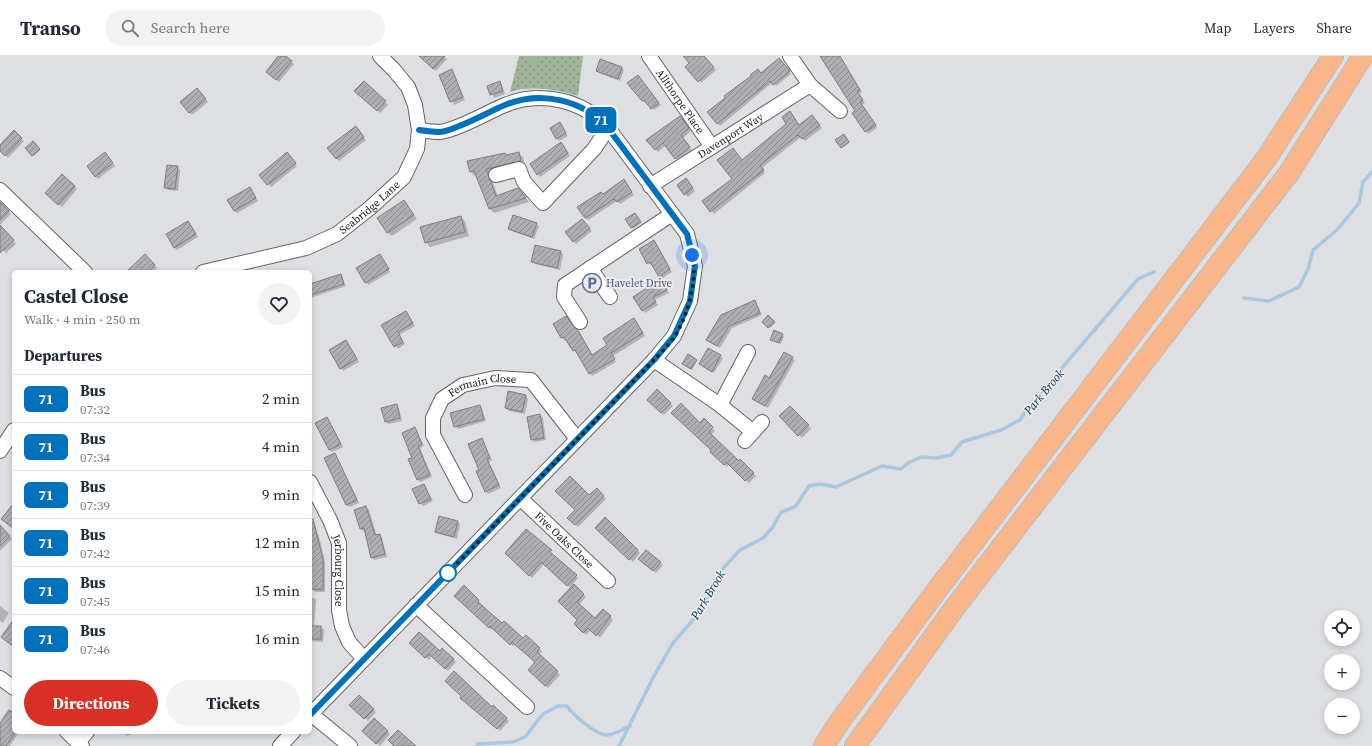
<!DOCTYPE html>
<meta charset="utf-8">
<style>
body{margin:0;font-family:"Source Serif 4",serif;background:#f2f2f3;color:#1f2937;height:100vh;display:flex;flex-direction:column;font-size:15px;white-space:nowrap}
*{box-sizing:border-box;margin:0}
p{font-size:13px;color:#747a83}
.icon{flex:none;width:22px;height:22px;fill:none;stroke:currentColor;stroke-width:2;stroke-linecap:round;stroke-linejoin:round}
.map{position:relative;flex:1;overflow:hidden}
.sheet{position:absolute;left:12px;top:214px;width:300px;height:464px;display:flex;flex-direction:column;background:#fff;border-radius:6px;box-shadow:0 2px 6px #0003}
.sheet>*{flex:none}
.badge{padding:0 8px;border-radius:6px;font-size:14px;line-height:26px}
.tools{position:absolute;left:1324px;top:554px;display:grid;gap:8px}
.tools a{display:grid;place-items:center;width:36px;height:36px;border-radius:50%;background:#fff;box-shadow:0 2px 6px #0003;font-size:20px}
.you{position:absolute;width:20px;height:20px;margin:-10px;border:3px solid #fff;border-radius:50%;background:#1a73e8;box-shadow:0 0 0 6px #1a73e833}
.map>.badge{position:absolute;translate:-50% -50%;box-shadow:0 0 0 2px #fff}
h2{padding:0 12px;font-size:15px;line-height:36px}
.round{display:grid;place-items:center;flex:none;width:42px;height:42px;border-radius:21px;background:#f2f2f3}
.head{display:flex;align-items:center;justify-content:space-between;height:68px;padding:0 12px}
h1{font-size:19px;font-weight:700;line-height:30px}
.primary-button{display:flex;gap:8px;margin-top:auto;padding:8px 12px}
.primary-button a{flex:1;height:46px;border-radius:24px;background:#d93025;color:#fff;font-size:16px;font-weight:700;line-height:46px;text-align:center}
.primary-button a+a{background:#f2f2f3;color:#1f2937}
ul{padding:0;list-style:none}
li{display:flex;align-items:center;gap:12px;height:48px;padding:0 12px;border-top:1px solid #e0e1e3}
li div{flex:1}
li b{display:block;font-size:15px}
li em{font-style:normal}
li .badge{min-width:44px;font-weight:700;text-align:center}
header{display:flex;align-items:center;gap:24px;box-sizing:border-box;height:56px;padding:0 20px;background:#fff;border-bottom:1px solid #e0e1e3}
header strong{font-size:19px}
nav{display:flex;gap:22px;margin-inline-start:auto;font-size:14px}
.search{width:280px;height:36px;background:#f2f2f3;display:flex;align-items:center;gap:10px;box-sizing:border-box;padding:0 14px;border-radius:22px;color:#747a83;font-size:15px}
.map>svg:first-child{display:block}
.grass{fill:url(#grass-dots)}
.park{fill:#a0b499}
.shadow{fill:#0003}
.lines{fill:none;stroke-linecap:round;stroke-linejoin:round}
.stream{stroke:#a6c9e1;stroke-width:3.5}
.building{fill:url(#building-hatch);stroke:#7e7d81}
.minor-casing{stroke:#636467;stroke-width:16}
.highway-casing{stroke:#bcbcbd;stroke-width:22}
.minor{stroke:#fff;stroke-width:14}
.highway{stroke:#f9b68b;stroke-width:20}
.line-casing{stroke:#fff;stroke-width:9}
.line{stroke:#0072bc;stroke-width:6}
.walk{stroke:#212122;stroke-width:4;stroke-dasharray:0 7.2}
.stop-dot{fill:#fff;stroke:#0072bc;stroke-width:2}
.labels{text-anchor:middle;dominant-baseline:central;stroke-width:3.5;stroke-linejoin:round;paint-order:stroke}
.street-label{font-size:11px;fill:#212122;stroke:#ebecf0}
.service-label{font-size:11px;fill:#4e5e75;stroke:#ebecf0;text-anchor:start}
.water-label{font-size:12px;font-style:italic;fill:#013149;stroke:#ebecf0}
</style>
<header>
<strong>Transo</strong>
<div class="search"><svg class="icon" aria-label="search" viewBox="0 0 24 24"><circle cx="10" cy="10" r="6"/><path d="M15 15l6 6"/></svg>Search here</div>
<nav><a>Map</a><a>Layers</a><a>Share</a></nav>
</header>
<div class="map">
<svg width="1372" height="690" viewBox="0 0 1372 690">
<defs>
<pattern id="grass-dots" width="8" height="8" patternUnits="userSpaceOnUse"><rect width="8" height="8" fill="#a0b499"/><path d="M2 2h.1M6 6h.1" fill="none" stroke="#82927c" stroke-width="1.8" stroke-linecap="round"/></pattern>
<pattern id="building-hatch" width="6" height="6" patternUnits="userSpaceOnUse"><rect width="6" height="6" fill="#afaeb2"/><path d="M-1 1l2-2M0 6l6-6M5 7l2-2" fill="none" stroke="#8e8d90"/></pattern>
</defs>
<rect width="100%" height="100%" fill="#dedfe3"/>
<path class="grass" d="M519,0H583L578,40C558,34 531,29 510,36Z"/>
<path class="park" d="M525,0H541L534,7L530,8L525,4Z"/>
<g class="shadow">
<path d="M279,0H284L294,8L279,26L270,18Z"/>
<path d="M421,0H444L447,3L436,15Z"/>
<path d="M684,0H703L716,14L701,27L686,11L691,7Z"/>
<path d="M820,0H839L862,36L859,38L865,47L862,49L877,72L868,78L866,75L857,55Z"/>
<path d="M782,6L791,18L776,30L773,26L720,70L708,56Z"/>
<path d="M622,11L624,14L620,25L599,17L597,15Z"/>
<path d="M452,14L465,44L454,49L440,19Z"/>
<path d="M640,22L661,49L654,54L647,46L645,47L643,45L629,27Z"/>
<path d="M364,26L388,49L380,57L356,35Z"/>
<path d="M500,26L505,38L494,42L489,30Z"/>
<path d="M200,36L208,46L192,59L189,56Z"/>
<path d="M792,59L800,70L814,63L822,72L805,85L801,81L762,112L765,117L714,158L703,145L733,123L742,105L788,68Z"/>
<path d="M683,64L691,75L683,82L692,94L679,105L666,89L658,96L648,84L661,73L663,75Z"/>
<path d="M560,68L568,80L559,85L556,82Z"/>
<path d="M358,74L366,84L339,105L336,102Z"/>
<path d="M14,76L24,85L8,102L0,94V91Z"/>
<path d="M845,80L849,87L842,92L841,91Z"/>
<path d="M33,86L40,94L34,100L26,92Z"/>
<path d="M561,87L570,100L540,121L538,118Z"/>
<path d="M518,97L523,101L525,109L489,117L498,140L522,137L529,146L494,157L490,153L477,119L475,120L471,116L505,98L507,100Z"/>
<path d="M108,100L115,110L98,123L95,120Z"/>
<path d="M289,100L297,110L271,131L260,119Z"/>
<path d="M177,111L180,114L178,135L168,134L166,132Z"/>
<path d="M62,119L77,133L62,151L46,137Z"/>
<path d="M688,126L695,135L688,141L678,130Z"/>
<path d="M626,127L634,139L620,148L617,145L588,164L585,162L603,139Z"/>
<path d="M249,132L258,145L237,157L234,155Z"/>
<path d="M404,146L417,163L392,180L387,176Z"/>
<path d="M2,149L11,158L0,169V150Z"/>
<path d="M636,159L641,167L633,173L626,164Z"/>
<path d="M461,161L465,165L469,180L430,191L426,186Z"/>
<path d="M188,166L198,181L177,194L174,191Z"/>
<path d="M585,167L592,175L576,188L574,185Z"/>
<path d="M536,168L539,170L534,183L512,175L510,173Z"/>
<path d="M0,170L16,188L6,197L0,191Z"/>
<path d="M656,188L672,216L661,223L669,237L654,244L658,249L645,257L634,241L662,223L652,209L648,207Z"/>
<path d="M561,196L563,198L560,214L535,208L532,205Z"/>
<path d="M145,200L157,212L153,216H127Z"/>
<path d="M382,202L390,216L368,229L366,226Z"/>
<path d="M341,219L346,230L310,242V229Z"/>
<path d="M755,245L762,259L732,272L720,292L707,284Z"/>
<path d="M406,256L415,270L399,279L405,288L398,293L383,270Z"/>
<path d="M768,261L775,267L770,272L763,266Z"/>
<path d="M636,266L645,280L613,300L616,306L592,320L577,297L574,294L567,283L565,285L562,282L554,268L581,280L593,300L609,290Z"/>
<path d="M774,276L784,280L781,288L772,284Z"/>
<path d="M348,288L359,306L343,315L341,312Z"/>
<path d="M720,300L723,302L714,317L700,308Z"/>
<path d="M792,302L795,304L768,352L756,345L753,343L770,323Z"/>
<path d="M697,304L692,314L685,309Z"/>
<path d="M657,334L673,350L664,359L648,344Z"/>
<path d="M526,340L528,343L525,358L509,355L506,352Z"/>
<path d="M396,349L399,352L402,365L388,368L386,365Z"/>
<path d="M480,350L482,353L486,365L458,373L455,370Z"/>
<path d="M790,351L811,373L802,382L781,360Z"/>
<path d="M540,359L543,362L546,384L534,386L532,384Z"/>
<path d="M327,362L343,391L332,396L329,393Z"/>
<path d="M704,364L715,375L711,379L756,420L749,427L729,408L727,411L711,396L713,394L700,368Z"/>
<path d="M415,372L424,390L420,392L432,421L420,426L418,424L414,402Z"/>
<path d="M481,383L492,404L489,406L501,432L488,438L486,435L480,415Z"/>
<path d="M335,398L359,447L349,451L346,449Z"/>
<path d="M423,429L433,445L423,450L420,447Z"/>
<path d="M597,433L606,443L578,471L569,462Z"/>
<path d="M366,451L369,454L377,480L380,479L382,482L387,501L374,504L372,501L366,474L363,475L360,472Z"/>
<path d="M310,463L319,480L325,506V536H315L312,533Z"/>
<path d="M605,463L640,497L633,506L597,472Z"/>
<path d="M458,466L460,468L457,483L439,478L436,476Z"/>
<path d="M2,473L12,483L0,495V475Z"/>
<path d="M526,475L578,522L573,528L586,541L579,549L595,563L603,554L613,564L600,582L591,574L586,579L575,568L579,564L572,533L544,508L532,522L507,497Z"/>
<path d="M642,506L660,507L663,509L656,517Z"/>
<path d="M464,531L502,569L542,595L539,599L560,619L548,632L529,614L536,607L516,588L513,590L493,572L492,574L456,540Z"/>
<path d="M310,541L316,543L314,571H321L324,574L323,586L310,585Z"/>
<path d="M0,550L9,557L3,567L0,565Z"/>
<path d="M410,587L440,596L442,594L456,606L448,615L432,600L429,604Z"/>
<path d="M359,640L376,656L368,665L351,649Z"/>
<path d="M464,644L492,652L494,651L509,665L500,675Z"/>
<path d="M14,658V676H19L10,690H0V669Z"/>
<path d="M374,663L390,678L380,690L363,675Z"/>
<path d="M124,676H136L127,680Z"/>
</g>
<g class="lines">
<g class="stream">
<path d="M1244,242L1269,245L1299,231L1308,213L1313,194L1337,174L1359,147L1363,126L1372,116"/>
<path d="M477,688L513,686L525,681L543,658L558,650H567C573,659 596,679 607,679C614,679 624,672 630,670"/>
<path d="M619,690L654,620L673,587L701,555L716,528L718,518L740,494L763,482L773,471L781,456L795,451L809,430L820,428L836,431L882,410L901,413L908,407L921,401L936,402L951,399L962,386L1001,374L1020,364L1026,354L1138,223L1154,216"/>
</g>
</g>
<g class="building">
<path d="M278,0H286L292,5L276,24L266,16Z"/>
<path d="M419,0H445L433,13Z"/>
<path d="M683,0H704L714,11L698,26L685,11L689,7Z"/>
<path d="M820,0H840L860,34L857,35L863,44L860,46L876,69L865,76L852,57L855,55Z"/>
<path d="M779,2L790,15L773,29L770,25L717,68L707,56L725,42L724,40L751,20L750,19L758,13L761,17Z"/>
<path d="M600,3L622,11L618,23L596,15Z"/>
<path d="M452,13L463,41L450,46L439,19Z"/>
<path d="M638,19L659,47L651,53L644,44L642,45L627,27Z"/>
<path d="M364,25L386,45L377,55L354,35Z"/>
<path d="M500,25L503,35L490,39L487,30Z"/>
<path d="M197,32L206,43L189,57L180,46Z"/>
<path d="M790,55L799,69L812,59L820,69L802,83L798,79L760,109L764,114L710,156L702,145L732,123L717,104L733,92L742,104L786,68L782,61Z"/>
<path d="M680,60L689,72L681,79L690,91L675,103L663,87L655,94L646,84Z"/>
<path d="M560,66L566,77L556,83L550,72Z"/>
<path d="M356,70L364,81L336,103L327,92Z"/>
<path d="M14,74L22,82L5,100L0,95V89Z"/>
<path d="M844,78L849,86L841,92L835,84Z"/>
<path d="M33,85L40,93L32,100L25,92Z"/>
<path d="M561,86L568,97L537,119L530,108Z"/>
<path d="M105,96L113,107L95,121L87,110Z"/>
<path d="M287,96L296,107L267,129L259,119Z"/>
<path d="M519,96L521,105L486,113L496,140L518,132L526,142L489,153L474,115L470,116L467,105L505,97L506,99Z"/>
<path d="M167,109L178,110L175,133L164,132Z"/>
<path d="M62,118L75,130L58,149L45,137Z"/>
<path d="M686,122L693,132L684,139L677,129Z"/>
<path d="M624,123L632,136L617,146L614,143L585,162L577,151L601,136L603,138Z"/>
<path d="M250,131L256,142L234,155L227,144Z"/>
<path d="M404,144L414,159L387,177L377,162Z"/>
<path d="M0,146L9,155L0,164Z"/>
<path d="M635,157L641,166L631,172L625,163Z"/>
<path d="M513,159L537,167L532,181L508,173Z"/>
<path d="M461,160L465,176L425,187L420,171Z"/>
<path d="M582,163L590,172L573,186L565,176Z"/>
<path d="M188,165L196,178L174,192L166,178Z"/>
<path d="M0,169L14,184L0,197Z"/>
<path d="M654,184L670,213L659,221L650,206L647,208L639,193Z"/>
<path d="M535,189L561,195L557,212L531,206Z"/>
<path d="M145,198L155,209L148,216H126Z"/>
<path d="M380,198L389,213L365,227L356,212Z"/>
<path d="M341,218L344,228L310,239V228Z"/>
<path d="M661,222L667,234L653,241L656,246L642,255L633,241L651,229L650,228Z"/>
<path d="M755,244L760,257L729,270L717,290L706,284L721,259Z"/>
<path d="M406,255L413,267L398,276L403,286L394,291L381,269Z"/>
<path d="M768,259L775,266L768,272L762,266Z"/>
<path d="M566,260L579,276L592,299L607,289L603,282L634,262L643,277L611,297L615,303L589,318L575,294L573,295L564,281L561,282L553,268Z"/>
<path d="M774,274L783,278L779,287L770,284Z"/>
<path d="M346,284L357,303L340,313L329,294Z"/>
<path d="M708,292L721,299L712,316L699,308Z"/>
<path d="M784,296L793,301L765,350L752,343L765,319L769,322Z"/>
<path d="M688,298L697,304L691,313L682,308Z"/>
<path d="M657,333L671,347L661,357L647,344Z"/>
<path d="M508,335L526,339L522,356L505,352Z"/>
<path d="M681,347L700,367L704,362L713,371L709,376L739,405L740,403L754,417L745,425L726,406L724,409L710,396L711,394L671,357Z"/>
<path d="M397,348L400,362L385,366L381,352Z"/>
<path d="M480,349L484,363L454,371L450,357Z"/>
<path d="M790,350L809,369L798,380L779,360Z"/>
<path d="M540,358L544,382L531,384L527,361Z"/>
<path d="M327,361L341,388L329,394L315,367Z"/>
<path d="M415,371L422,388L418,390L430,419L417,424L408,403L412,402L402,377Z"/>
<path d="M482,382L490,402L487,403L499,429L485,436L476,415L479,414L468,388Z"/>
<path d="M335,397L357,444L346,449L324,402Z"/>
<path d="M570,420L589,439L597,432L604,440L575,469L567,462L575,454L555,435Z"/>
<path d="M424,428L431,443L419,448L412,433Z"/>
<path d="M14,447V473L1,463Z"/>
<path d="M366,450L375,479L380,478L385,498L371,502L364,472L360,473L354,454Z"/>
<path d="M439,460L458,465L454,481L435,476Z"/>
<path d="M605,461L638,494L629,504L595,472Z"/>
<path d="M310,463H313L323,503V534L311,533Z"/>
<path d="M0,469L10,480L0,490Z"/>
<path d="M526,473L552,494L550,496L577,519L567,530L541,506L529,520L505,497Z"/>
<path d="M646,494L661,506L653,515L638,503Z"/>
<path d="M574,528L584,538L577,546L595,562L603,553L611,560L596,580L588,572L583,577L574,568L577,564L558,545Z"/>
<path d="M464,529L479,544L478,546L502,567L504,565L523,582L526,579L540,592L537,596L558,615L545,630L528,614L535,606L512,586L510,589L490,570L489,572L454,540Z"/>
<path d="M14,563V591L1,581Z"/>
<rect x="310" y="570" width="11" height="13"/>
<path d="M419,576L440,595L442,592L454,603L445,613L429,598L425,602L409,587Z"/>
<path d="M454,615L492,651L493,649L507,662L497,673L460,642L461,640L445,625Z"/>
<path d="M359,639L374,653L364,663L349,649Z"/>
<path d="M9,654L14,657V678L6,690H0V667Z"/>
<path d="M374,662L388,675L376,688L362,675Z"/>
<path d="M398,674L416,690H394L388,684Z"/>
</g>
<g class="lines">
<g class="minor-casing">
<g id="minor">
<path id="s1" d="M649,0L712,91"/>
<path d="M790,0L810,29L840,55"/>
<path d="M496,119L519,113L524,126L543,147L594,93L608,72"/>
<path id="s2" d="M650,130L810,29"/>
<path d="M0,134L85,216"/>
<path d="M590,212L610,241"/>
<path id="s3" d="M203,216L306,192L337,178L370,152L404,121L417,93L419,74L415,49L408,31L394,14L380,0"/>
<path d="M580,266L564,241L565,229L672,158"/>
<path d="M654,304L720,349L753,376"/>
<path d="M720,349L748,296"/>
<path d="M745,385L762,366"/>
<path d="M0,395L14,374"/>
<path id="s4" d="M310,426L330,464L339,487V554L342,570L349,586L364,603"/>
<path id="s5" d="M465,439L433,379V362L442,343L463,329L495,322L531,324L577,383"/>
<path id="s6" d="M520,442L608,525"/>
<path d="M416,549L527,651"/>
<path d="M0,622L14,632"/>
<path d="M311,658L350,690"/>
<path d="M310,659L654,304L674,280L690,245L695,210L687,178L608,72C583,44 541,34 505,49C488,56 457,74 440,76C434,76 426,75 419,74"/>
<path d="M67,676L82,690"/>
<path d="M78,686L87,676"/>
<path d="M280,690L293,676"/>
</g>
</g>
<g class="highway-casing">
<g id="highway">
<path d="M824,690L840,665L934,538L1266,103L1333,0"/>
<path d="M855,690L953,554L1289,117L1363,0"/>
</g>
</g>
<use href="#minor" class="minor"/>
<use href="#highway" class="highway"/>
</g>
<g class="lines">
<g class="line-casing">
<path id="line" d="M310,659L654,304L674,280L690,245L695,210L687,178L608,72C583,44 541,34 505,49C488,56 457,74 440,76C434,76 426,75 419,74"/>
</g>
<use href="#line" class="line"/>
<path class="walk" d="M448,517L654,304C660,297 669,289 675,280C688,259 698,223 692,199"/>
</g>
<defs>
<g id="parking-ring" transform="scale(1)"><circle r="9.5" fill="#ebecf0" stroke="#5c6f8a" stroke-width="1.5"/><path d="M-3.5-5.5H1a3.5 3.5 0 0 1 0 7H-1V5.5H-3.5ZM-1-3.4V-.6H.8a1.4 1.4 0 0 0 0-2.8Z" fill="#5c6f8a"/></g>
</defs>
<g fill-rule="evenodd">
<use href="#parking-ring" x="592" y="227"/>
</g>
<circle class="stop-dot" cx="448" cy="517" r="8"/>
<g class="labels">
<g class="street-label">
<text stroke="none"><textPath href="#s1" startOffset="55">Allthorpe Place</textPath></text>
<text stroke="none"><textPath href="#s2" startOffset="95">Davenport Way</textPath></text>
<text stroke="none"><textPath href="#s3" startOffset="182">Seabridge Lane</textPath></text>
<text stroke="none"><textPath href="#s5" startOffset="150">Fermain Close</textPath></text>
<text stroke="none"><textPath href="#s6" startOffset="61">Five Oaks Close</textPath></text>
<text stroke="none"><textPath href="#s4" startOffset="95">Jerbourg Close</textPath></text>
</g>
<g class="service-label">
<text x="606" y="227">Havelet Drive</text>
</g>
<g class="water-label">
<text transform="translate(1044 336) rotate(-50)">Park Brook</text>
<text transform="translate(708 539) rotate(-59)">Park Brook</text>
</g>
</g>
</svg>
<div class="tools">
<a><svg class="icon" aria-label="locate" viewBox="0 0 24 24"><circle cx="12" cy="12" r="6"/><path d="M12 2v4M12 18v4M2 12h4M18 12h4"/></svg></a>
<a>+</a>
<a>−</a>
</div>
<div class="you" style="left:692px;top:199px"></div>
<b class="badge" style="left:601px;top:64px;background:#0072bc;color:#fff">71</b>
<section class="sheet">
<div class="head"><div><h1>Castel Close</h1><p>Walk · 4 min · 250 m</p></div><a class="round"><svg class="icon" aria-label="heart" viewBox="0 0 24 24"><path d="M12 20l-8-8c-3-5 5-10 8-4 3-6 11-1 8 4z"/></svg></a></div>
<h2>Departures</h2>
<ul>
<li><span class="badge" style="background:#0072bc;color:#fff">71</span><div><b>Bus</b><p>07:32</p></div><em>2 min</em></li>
<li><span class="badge" style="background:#0072bc;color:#fff">71</span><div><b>Bus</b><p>07:34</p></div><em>4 min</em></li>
<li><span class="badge" style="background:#0072bc;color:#fff">71</span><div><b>Bus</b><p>07:39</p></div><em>9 min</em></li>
<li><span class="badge" style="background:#0072bc;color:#fff">71</span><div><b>Bus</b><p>07:42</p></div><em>12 min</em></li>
<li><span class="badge" style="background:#0072bc;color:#fff">71</span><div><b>Bus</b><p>07:45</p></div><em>15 min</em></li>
<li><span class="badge" style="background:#0072bc;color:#fff">71</span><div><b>Bus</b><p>07:46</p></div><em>16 min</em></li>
</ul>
<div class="primary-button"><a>Directions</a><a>Tickets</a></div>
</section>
</div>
